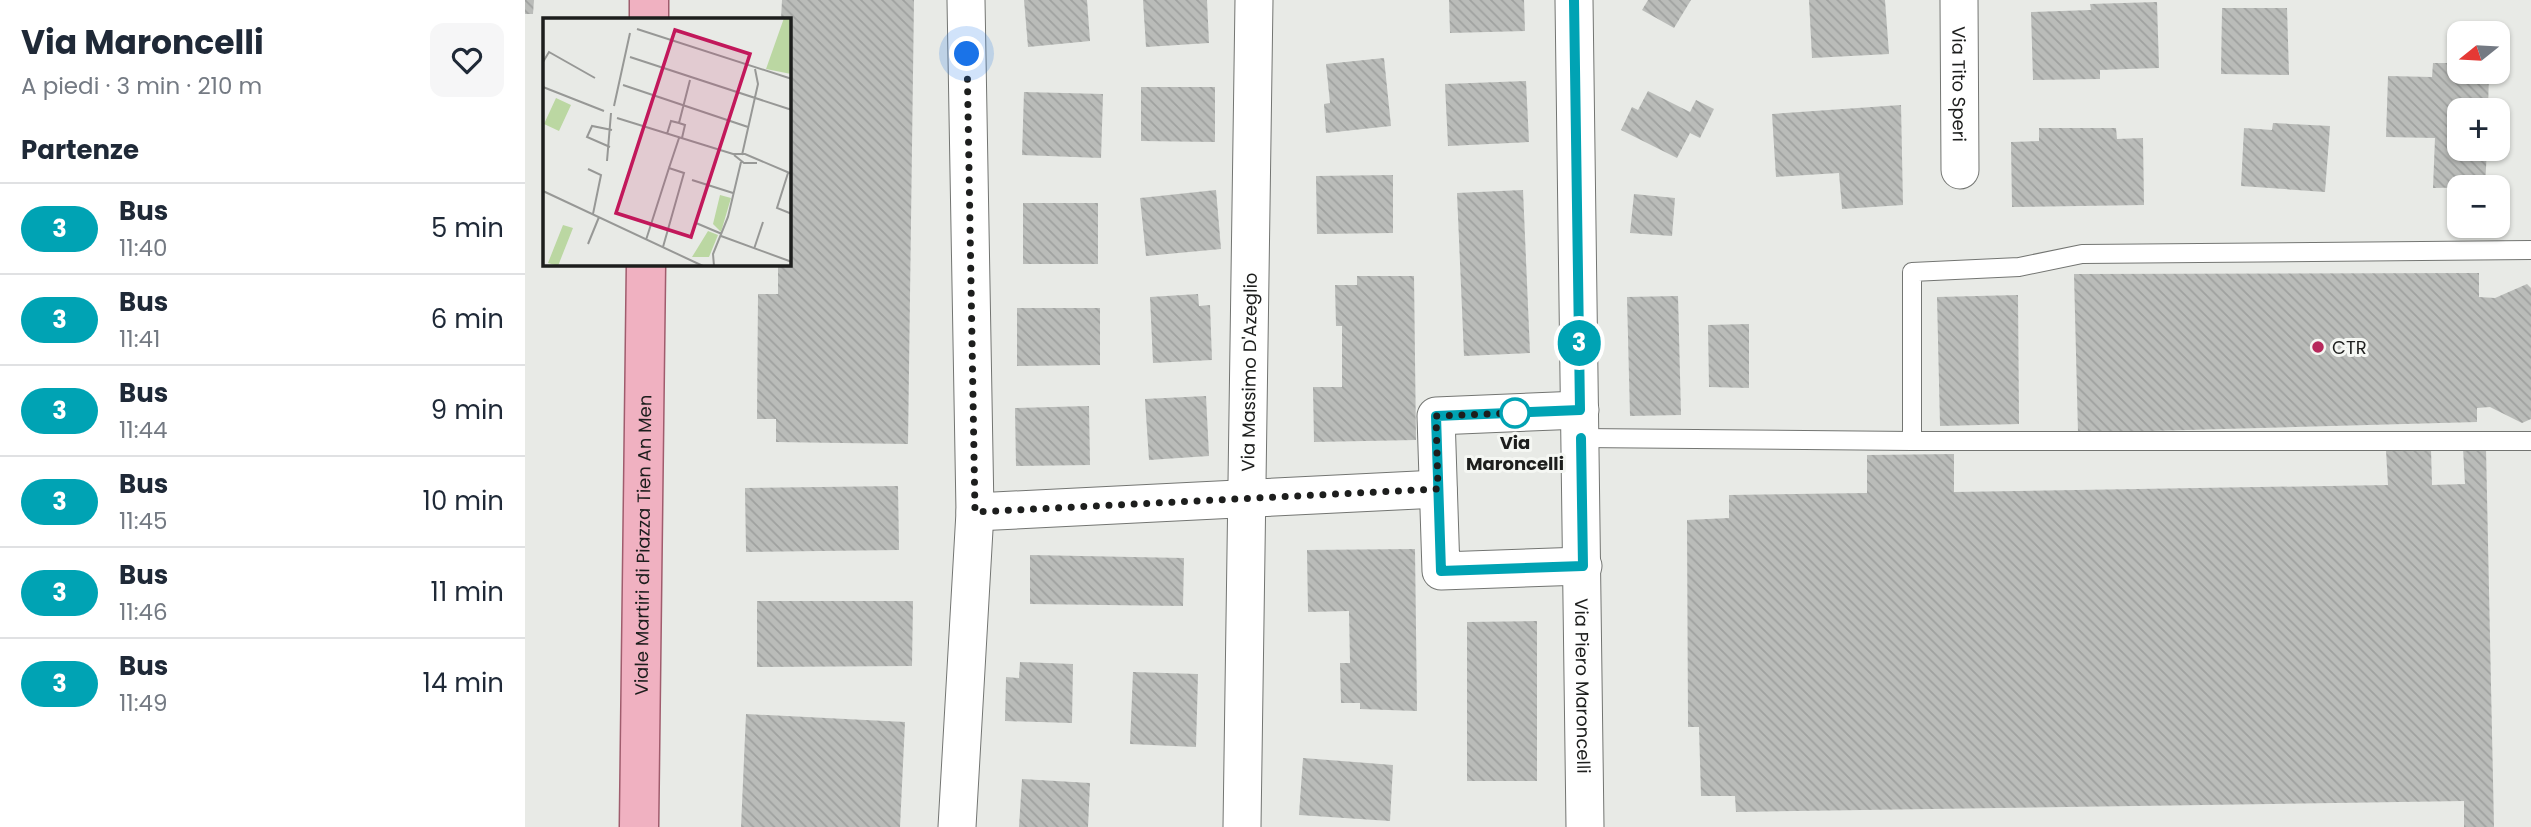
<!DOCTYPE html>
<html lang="it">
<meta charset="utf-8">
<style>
body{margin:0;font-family:Poppins,sans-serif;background:#f6f6f7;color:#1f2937;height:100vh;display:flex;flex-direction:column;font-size:26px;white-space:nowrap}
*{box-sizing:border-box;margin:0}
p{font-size:23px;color:#747a83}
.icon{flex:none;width:38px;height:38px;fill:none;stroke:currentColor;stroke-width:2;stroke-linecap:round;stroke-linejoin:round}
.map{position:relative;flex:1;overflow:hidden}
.details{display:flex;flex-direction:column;background:#fff;width:525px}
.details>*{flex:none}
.badge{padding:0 14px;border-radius:23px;font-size:24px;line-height:46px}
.needle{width:46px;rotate:252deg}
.buttons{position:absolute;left:1922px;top:21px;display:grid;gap:14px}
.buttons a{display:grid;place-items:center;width:63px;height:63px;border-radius:14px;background:#fff;box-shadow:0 2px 5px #0004;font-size:35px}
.you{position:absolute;width:35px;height:35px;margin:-18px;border:5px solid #fff;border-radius:50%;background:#1a73e8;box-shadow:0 0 0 10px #1a73e833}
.map>.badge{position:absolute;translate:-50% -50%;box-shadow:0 0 0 4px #fff}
h2{padding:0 21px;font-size:26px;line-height:63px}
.round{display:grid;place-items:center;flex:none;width:74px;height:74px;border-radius:14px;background:#f6f6f7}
.headline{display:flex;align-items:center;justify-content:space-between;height:119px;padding:0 21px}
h1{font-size:33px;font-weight:700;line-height:52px}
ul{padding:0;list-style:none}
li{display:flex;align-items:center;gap:21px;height:91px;padding:0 21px;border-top:2px solid #e0e1e3}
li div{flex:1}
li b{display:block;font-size:26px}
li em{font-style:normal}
li .badge{min-width:77px;font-weight:700;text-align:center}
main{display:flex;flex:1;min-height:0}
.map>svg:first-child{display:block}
.building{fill:url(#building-back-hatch)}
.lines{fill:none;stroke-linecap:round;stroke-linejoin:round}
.service-casing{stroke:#737572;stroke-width:20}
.minor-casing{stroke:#737572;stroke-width:39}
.primary-casing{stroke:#a05c6d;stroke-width:41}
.service{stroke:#fff;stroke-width:18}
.minor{stroke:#fff;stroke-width:37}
.primary{stroke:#f0b1c1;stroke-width:38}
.line-casing{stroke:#fff;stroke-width:16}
.line{stroke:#00a3b4;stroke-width:10}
.walk{stroke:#1d1e1d;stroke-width:7;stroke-dasharray:0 12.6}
.poi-dot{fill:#b7295c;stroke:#f5f7f3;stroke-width:2.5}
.stop-dot{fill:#fff;stroke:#00a3b4;stroke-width:3.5}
.labels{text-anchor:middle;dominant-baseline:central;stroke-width:6;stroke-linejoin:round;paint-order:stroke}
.street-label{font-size:18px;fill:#1d1e1d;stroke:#f5f7f3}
.poi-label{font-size:18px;fill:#1d1e1d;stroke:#f5f7f3;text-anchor:start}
.stop-label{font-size:18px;font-weight:bold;fill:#1d1e1d;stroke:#f5f7f3}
.inset-road{fill:none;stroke:#979896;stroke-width:2}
.view{fill:#c2185b;fill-opacity:0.15;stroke:#c2185b;stroke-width:3.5}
.inset-edge{fill:none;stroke:#1d1e1d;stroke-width:3.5}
</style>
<main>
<section class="details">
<div class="headline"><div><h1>Via Maroncelli</h1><p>A piedi · 3 min · 210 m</p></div><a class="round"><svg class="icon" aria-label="heart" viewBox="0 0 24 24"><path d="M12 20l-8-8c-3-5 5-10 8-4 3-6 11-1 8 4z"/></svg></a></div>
<h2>Partenze</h2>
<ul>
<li><span class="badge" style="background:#00a3b4;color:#fff">3</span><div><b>Bus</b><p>11:40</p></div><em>5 min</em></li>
<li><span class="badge" style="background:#00a3b4;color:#fff">3</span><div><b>Bus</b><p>11:41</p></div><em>6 min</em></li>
<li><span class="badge" style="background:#00a3b4;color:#fff">3</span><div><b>Bus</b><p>11:44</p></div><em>9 min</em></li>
<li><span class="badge" style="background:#00a3b4;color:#fff">3</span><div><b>Bus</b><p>11:45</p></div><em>10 min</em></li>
<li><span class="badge" style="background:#00a3b4;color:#fff">3</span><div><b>Bus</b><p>11:46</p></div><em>11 min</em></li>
<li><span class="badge" style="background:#00a3b4;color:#fff">3</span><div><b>Bus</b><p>11:49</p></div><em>14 min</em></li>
</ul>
</section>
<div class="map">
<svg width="2006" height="827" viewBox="0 0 2006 827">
<defs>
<pattern id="building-back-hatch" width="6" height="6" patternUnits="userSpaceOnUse" patternTransform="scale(1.75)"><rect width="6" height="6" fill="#babcb9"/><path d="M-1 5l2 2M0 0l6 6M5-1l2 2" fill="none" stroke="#9fa19f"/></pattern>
</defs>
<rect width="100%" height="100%" fill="#e8eae6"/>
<g class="building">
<path d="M0,0H9L8,14H0Z"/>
<path d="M257,0H389L383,444L251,442V419H232L233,294H253V264H264V19H256Z"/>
<path d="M499,0H562L565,41L503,47Z"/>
<path d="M618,0H682L684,43L621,47Z"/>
<path d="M924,0H999L1000,31L925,33Z"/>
<path d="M1123,0H1166L1149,28L1117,10Z"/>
<path d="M1284,0H1360L1364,54L1287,58Z"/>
<path d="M1632,2L1634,68L1575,70V79L1508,80L1506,12L1566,10L1565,4Z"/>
<path d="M1697,8H1762L1764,75L1696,74Z"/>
<path d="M859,58L866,126L801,133L799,104L805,103L801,64Z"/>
<path d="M1908,63H1934V72H1964L1963,110H1934V149H1962L1960,187L1908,188L1910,138L1861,137L1863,76L1907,77Z"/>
<path d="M1001,81L1004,142L923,146L920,84Z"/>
<path d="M616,87H690V142L616,141Z"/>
<path d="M1123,91L1165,112L1171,100L1189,109L1175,138L1165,133L1152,158L1096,130L1107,107L1113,110Z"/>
<path d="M499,92L578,94L576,158L497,155Z"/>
<path d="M1376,105L1378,205L1317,209L1314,173L1251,177L1247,114Z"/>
<path d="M1748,123L1805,126L1800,192L1716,186L1719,128L1747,130Z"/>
<path d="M1514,128H1591L1592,139L1618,138L1619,205L1487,207L1486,142L1514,141Z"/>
<path d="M868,175V233L792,234L791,176Z"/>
<path d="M691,190L696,249L621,256L615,198Z"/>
<path d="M998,190L1005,353L939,356L932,193Z"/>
<path d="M1109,194L1150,198L1147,236L1105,233Z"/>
<rect x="498" y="203" width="75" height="61"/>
<path d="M1954,273V297L1970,298L2002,284L2006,288V419L1997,423L1965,407L1952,408V422L1553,433L1549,274Z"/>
<path d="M832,276H889L891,440L789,442L788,387H817V326H811L810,285H832Z"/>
<path d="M673,294L674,306L685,305L687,360L628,363L625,297Z"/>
<path d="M1493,295L1494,424L1415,426L1412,297Z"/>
<path d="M1153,296L1156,415L1105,416L1102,297Z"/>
<path d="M492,308H575V365L492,366Z"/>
<path d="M1224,324V388L1184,387L1183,325Z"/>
<path d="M681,396L684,456L624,460L620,399Z"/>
<path d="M564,406L565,465L491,466L490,408Z"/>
<path d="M1938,448H1961L1969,827H1939V801L1211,812L1210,796H1176L1174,727H1163L1162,520L1204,518V495L1342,493V455L1429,454V492L1863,485L1861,450L1906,449L1907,485L1940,484Z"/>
<path d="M373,486L374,550L221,552L220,488Z"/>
<path d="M890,549L892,711L835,709V703H816L815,663H825L824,611L783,612L782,550Z"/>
<path d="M505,555L659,558L658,606L505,604Z"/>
<path d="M232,601H388L387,666L232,667Z"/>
<path d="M1012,621V781H942V622Z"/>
<path d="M495,662L548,664L547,723L480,721L481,677L494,678Z"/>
<path d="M608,672L673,674L671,747L605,744Z"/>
<path d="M221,714L380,722L375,827H216Z"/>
<path d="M778,758L868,765L865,821L774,815Z"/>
<path d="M497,779L565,783L563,827H494Z"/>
</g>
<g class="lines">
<g class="service-casing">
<g id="service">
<path d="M2006,250L1557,254L1494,267L1387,272V441H2006"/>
<path d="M1056,438L1387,441"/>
</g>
</g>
<g class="minor-casing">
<g id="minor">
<path id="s1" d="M1049,0L1060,827"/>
<path id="s2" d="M1434,0L1435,170"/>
<path d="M1055,410L911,416L916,571L1058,566"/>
<path d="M450,512L913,489"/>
<path d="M432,827L450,512L441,0"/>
<path id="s3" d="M717,827L729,0"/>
</g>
</g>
<g class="primary-casing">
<g id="primary">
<path d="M124,19V0"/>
<path id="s4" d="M114,827L121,264"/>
</g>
</g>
<use href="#service" class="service"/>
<use href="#minor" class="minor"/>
<use href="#primary" class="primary"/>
</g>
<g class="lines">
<g class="line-casing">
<path id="line" d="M1049,0L1055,410L911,416L916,571L1058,566L1056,438"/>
</g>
<use href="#line" class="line"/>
<path class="walk" d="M442,54L450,512L913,489L911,416L990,413"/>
</g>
<circle class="poi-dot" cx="1793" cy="347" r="7"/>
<circle class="stop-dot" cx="990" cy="413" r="14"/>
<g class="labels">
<g class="street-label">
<text stroke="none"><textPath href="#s2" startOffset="84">Via Tito Speri</textPath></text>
<text stroke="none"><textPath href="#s3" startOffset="455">Via Massimo D'Azeglio</textPath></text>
<text stroke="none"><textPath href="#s4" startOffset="282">Viale Martiri di Piazza Tien An Men</textPath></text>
<text stroke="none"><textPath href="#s1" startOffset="686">Via Piero Maroncelli</textPath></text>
</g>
<g class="poi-label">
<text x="1807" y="347">CTR</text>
</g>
<g class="stop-label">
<text x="990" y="442">Via<tspan x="990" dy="21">Maroncelli</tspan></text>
</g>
</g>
<g transform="translate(18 18)">
<rect width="248" height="248" fill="#e8eae6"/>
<path d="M13,80L28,87L16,113L1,106ZM20,207L30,210L15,248L5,245Z" fill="#bbd7a2"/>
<path d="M241,0H248V56L223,51ZM177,177L188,180L178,214L170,206ZM165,213L175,217L166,239H149Z" fill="#bbd7a2"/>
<path class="inset-road" d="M94,11L249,61M87,39L249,92M0,44L6,34L52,60M80,67L205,109M0,69L61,93M71,88L87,15M74,100L190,136H202L249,156M136,105L147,62M124,116L128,103L136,105L142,107L139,120M67,129L44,119L49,108L69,112M191,137L201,145H214M199,137L215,66L212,51M64,143L68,95M126,150L136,120M45,151L58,157L50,196M245,155L234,190L249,196M149,162L190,175M0,173L160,248M153,205L179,216M178,218L249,244M103,222L126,150L141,155L120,229M45,226L56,199M211,231L220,204M171,248L170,236L185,199L198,144"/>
<path class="view" d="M132,12L207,36L148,219L73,195Z"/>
<rect width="248" height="248" class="inset-edge"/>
</g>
</svg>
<div class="buttons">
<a><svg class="needle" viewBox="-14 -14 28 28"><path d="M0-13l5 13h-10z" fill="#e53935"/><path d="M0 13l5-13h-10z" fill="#747a83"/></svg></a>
<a>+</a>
<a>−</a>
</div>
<div class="you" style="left:442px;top:54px"></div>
<b class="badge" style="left:1054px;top:343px;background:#00a3b4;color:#fff">3</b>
</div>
</main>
